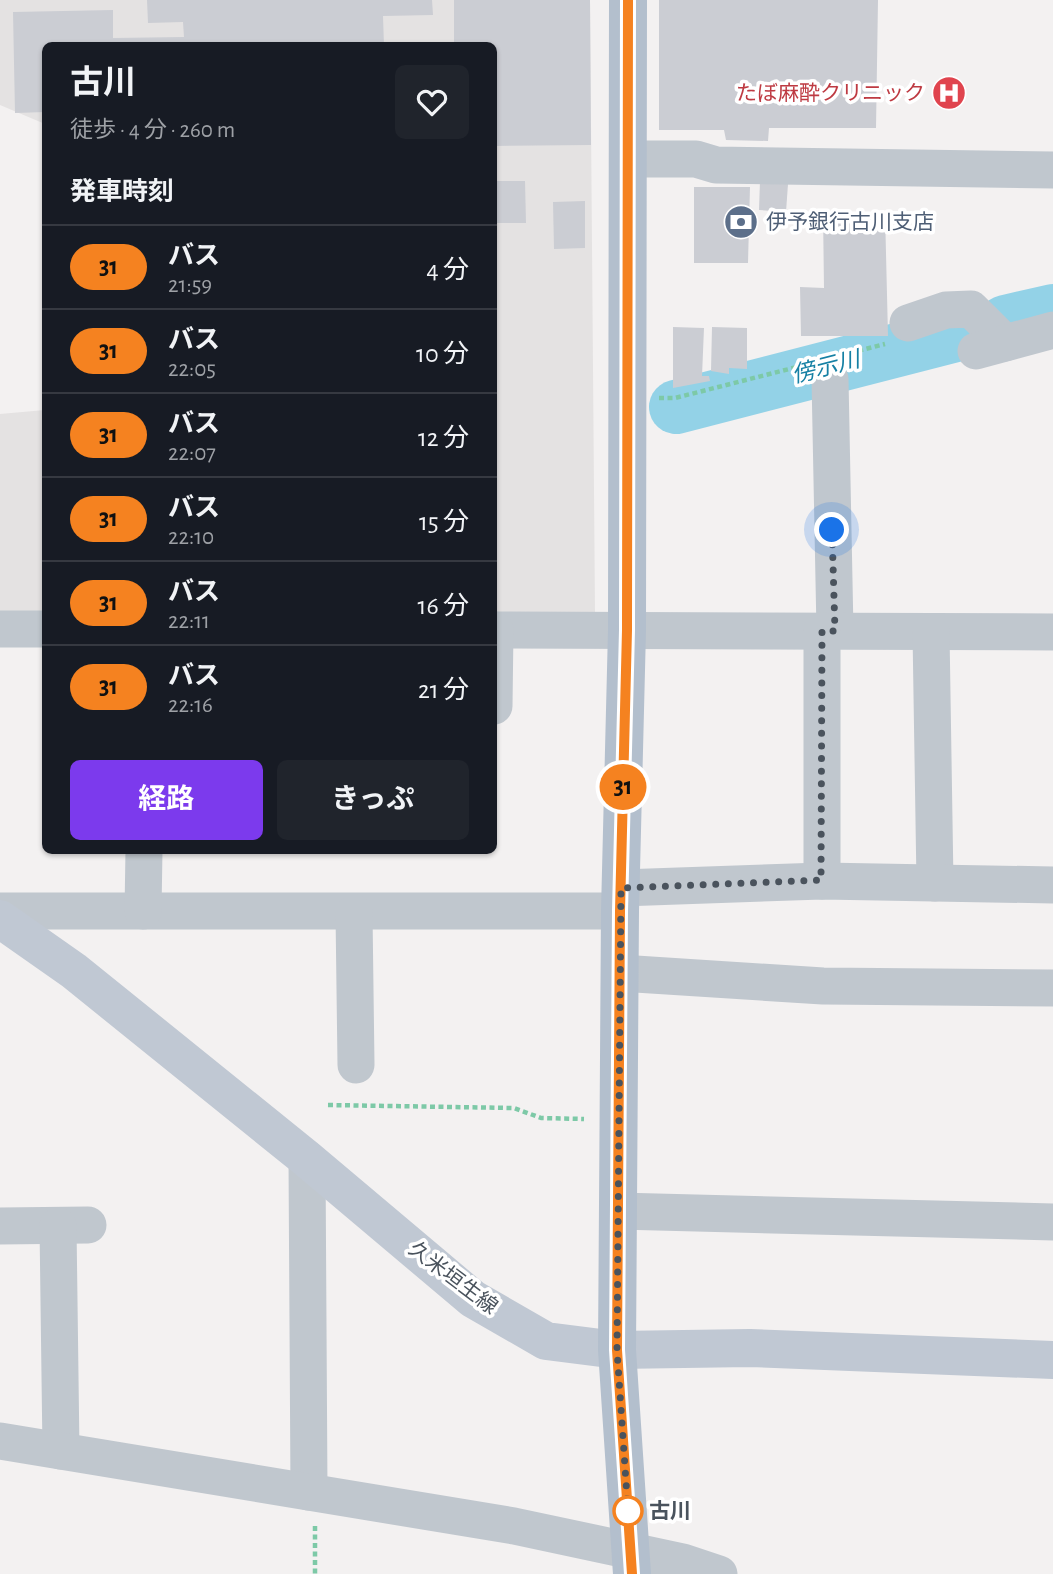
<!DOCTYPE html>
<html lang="ja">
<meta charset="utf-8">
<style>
body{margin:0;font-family:"Alegreya Sans","Noto Sans JP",sans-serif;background:#20242c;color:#f1f3f6;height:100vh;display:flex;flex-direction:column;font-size:26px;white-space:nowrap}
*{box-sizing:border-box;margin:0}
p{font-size:23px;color:#9ea1a6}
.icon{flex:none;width:38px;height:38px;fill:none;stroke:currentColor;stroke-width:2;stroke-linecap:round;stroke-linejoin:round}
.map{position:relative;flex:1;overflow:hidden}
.drawer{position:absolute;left:42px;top:42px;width:455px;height:812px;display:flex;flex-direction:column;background:#171b24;border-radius:10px;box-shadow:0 2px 5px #0004}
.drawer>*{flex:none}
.badge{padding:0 14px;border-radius:23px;font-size:24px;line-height:46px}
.you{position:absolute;width:35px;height:35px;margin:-18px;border:5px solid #fff;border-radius:50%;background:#1a73e8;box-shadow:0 0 0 10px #1a73e833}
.map>.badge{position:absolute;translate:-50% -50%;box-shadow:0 0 0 4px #fff}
h2{padding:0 28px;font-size:26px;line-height:63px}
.round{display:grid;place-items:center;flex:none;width:74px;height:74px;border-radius:10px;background:#20242c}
.summary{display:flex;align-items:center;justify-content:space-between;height:119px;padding:0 28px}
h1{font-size:33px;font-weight:700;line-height:52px}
.button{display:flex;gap:14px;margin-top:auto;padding:14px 28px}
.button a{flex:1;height:80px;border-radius:10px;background:#7c3aed;color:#fff;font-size:28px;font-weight:700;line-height:80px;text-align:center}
.button a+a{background:#20242c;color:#f1f3f6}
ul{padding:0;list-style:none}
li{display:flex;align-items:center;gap:21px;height:84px;padding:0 28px;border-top:2px solid #363941}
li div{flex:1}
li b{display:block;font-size:26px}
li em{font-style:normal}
li .badge{min-width:77px;font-weight:700;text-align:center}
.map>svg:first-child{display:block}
.education{fill:#e4e2e2}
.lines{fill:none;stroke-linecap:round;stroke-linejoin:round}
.river{stroke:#93d2e7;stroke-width:54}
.building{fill:#cbcdd3}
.path{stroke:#7dc9a7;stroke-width:4.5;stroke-dasharray:5 3.5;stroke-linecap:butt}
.street{stroke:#c0c7ce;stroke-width:37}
.secondary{stroke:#c0c8d3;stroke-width:38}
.primary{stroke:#b3bfcd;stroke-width:38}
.line-casing{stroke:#fff;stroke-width:16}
.line{stroke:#f58220;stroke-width:10}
.walk{stroke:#4a535d;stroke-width:7;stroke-dasharray:0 12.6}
.stop-dot{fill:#fff;stroke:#f58220;stroke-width:3.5}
.labels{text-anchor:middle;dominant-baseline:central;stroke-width:7;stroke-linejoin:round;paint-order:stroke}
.health-label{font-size:21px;fill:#be3a42;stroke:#fff;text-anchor:end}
.service-label{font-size:21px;fill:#4e5e75;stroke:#fff;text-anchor:start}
.street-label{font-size:21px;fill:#4a535d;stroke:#fff}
.stop-label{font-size:21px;font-weight:bold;fill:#4a535d;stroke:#fff;text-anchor:start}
.water-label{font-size:23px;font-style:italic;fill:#1680a4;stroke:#fff}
</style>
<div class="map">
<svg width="1053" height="1574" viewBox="0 0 1053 1574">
<rect width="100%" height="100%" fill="#f3f1f1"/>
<g class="education">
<path d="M0,0H590L595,612H494V46H46L45,124L0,105Z"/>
<path d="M45,410V613L0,614V414Z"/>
</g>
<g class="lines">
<g class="river">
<path d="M1005,322L1053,311"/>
<path d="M676,407L975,330"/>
</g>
</g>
<g class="building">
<path d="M147,0H432L433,15L383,16L384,46H46V112L15,113L13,12L113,10V38L184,37L183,22L148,23Z"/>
<path d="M454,0H590L591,145L494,146V46H454Z"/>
<path d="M659,0H878L876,128H769L768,141L726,140L724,130H659Z"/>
<path d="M494,181H525L526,223H494Z"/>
<path d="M760,181L788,184L786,212L759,210Z"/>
<path d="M694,187H750L748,263H694Z"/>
<path d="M585,201V248L554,249L553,202Z"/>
<path d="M823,212H885L888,336H801L800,287L824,288Z"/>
<path d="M673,327L704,328L702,376H709L710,381L673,388Z"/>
<path d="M712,327L747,328V369L729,368V374L711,371Z"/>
</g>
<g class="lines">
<g class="path">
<path d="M850,353L885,344"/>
<path d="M659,398H675L801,366"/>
<path d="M328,1105L514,1108L541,1118L584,1119"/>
<path d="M315,1526V1574"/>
</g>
<g class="street">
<path d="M628,159H696L716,165L1053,170"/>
<path d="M908,323L946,310L971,309L1005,343"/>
<path d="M976,351L1053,330"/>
<path d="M830,379L835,631"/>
<path d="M0,629H46"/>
<path d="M494,630L1053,632"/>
<path d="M931,632L935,883"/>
<path d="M494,706L495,630"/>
<path d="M822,881V631"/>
<path d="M621,888L822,881L1053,885"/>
<path d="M0,911H620"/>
<path d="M143,911L144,850"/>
<path d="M354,913L356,1065"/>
<path d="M620,973L823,986L1053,988"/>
<path d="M307,1159L309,1492"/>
<path d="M618,1211L1053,1222"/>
<path d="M0,1226L88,1225"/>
<path d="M58,1226L61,1451"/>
<path d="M0,1441L514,1526L683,1562L719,1574"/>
</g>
<path class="secondary" d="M0,919L74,971L307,1159L473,1299L546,1341L617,1350L750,1348L1053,1360"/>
<path class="primary" d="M628,0L627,630L620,911L617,1350L632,1574"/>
</g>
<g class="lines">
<g class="line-casing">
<path id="line" d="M628,0L627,630L620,911L617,1350L632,1574"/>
</g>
<use href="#line" class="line"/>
<path class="walk" d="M628,1511L617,1350L621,888L821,880L822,631H835L832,530"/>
</g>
<defs>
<g id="hospital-disc" transform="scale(1.75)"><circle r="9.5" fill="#e0444e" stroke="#fff"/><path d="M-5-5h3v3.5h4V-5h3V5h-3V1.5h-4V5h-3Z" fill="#fff"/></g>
<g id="bank-disc" transform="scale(1.75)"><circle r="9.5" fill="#5c6f8a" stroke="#fff"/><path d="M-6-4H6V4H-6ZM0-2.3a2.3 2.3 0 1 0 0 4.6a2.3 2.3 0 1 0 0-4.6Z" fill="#fff"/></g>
</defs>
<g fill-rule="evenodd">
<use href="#hospital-disc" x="949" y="93"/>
<use href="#bank-disc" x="741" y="222"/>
</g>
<circle class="stop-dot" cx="628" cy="1511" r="14"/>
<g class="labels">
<g class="health-label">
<text x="925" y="93">たぼ麻酔クリニック</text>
</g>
<g class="service-label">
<text x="766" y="222">伊予銀行古川支店</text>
</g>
<g class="street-label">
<text transform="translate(453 1278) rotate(37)">久米垣生線</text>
</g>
<g class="stop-label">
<text x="649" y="1511">古川</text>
</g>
<g class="water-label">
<text transform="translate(826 368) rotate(-14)">傍示川</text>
</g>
</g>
</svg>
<div class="you" style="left:832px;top:530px"></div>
<b class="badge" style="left:623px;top:787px;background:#f58220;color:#111">31</b>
<section class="drawer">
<div class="summary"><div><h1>古川</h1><p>徒歩 · 4 分 · 260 m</p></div><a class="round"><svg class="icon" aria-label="heart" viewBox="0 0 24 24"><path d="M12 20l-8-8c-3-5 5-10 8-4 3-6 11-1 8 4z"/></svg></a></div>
<h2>発車時刻</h2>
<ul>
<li><span class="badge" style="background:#f58220;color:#111">31</span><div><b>バス</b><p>21:59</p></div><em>4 分</em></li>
<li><span class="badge" style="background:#f58220;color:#111">31</span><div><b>バス</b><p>22:05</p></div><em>10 分</em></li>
<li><span class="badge" style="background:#f58220;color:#111">31</span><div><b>バス</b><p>22:07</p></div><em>12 分</em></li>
<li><span class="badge" style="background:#f58220;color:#111">31</span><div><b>バス</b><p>22:10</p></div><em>15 分</em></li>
<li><span class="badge" style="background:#f58220;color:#111">31</span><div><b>バス</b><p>22:11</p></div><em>16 分</em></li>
<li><span class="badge" style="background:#f58220;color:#111">31</span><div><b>バス</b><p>22:16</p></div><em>21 分</em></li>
</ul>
<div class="button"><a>経路</a><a>きっぷ</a></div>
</section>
</div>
